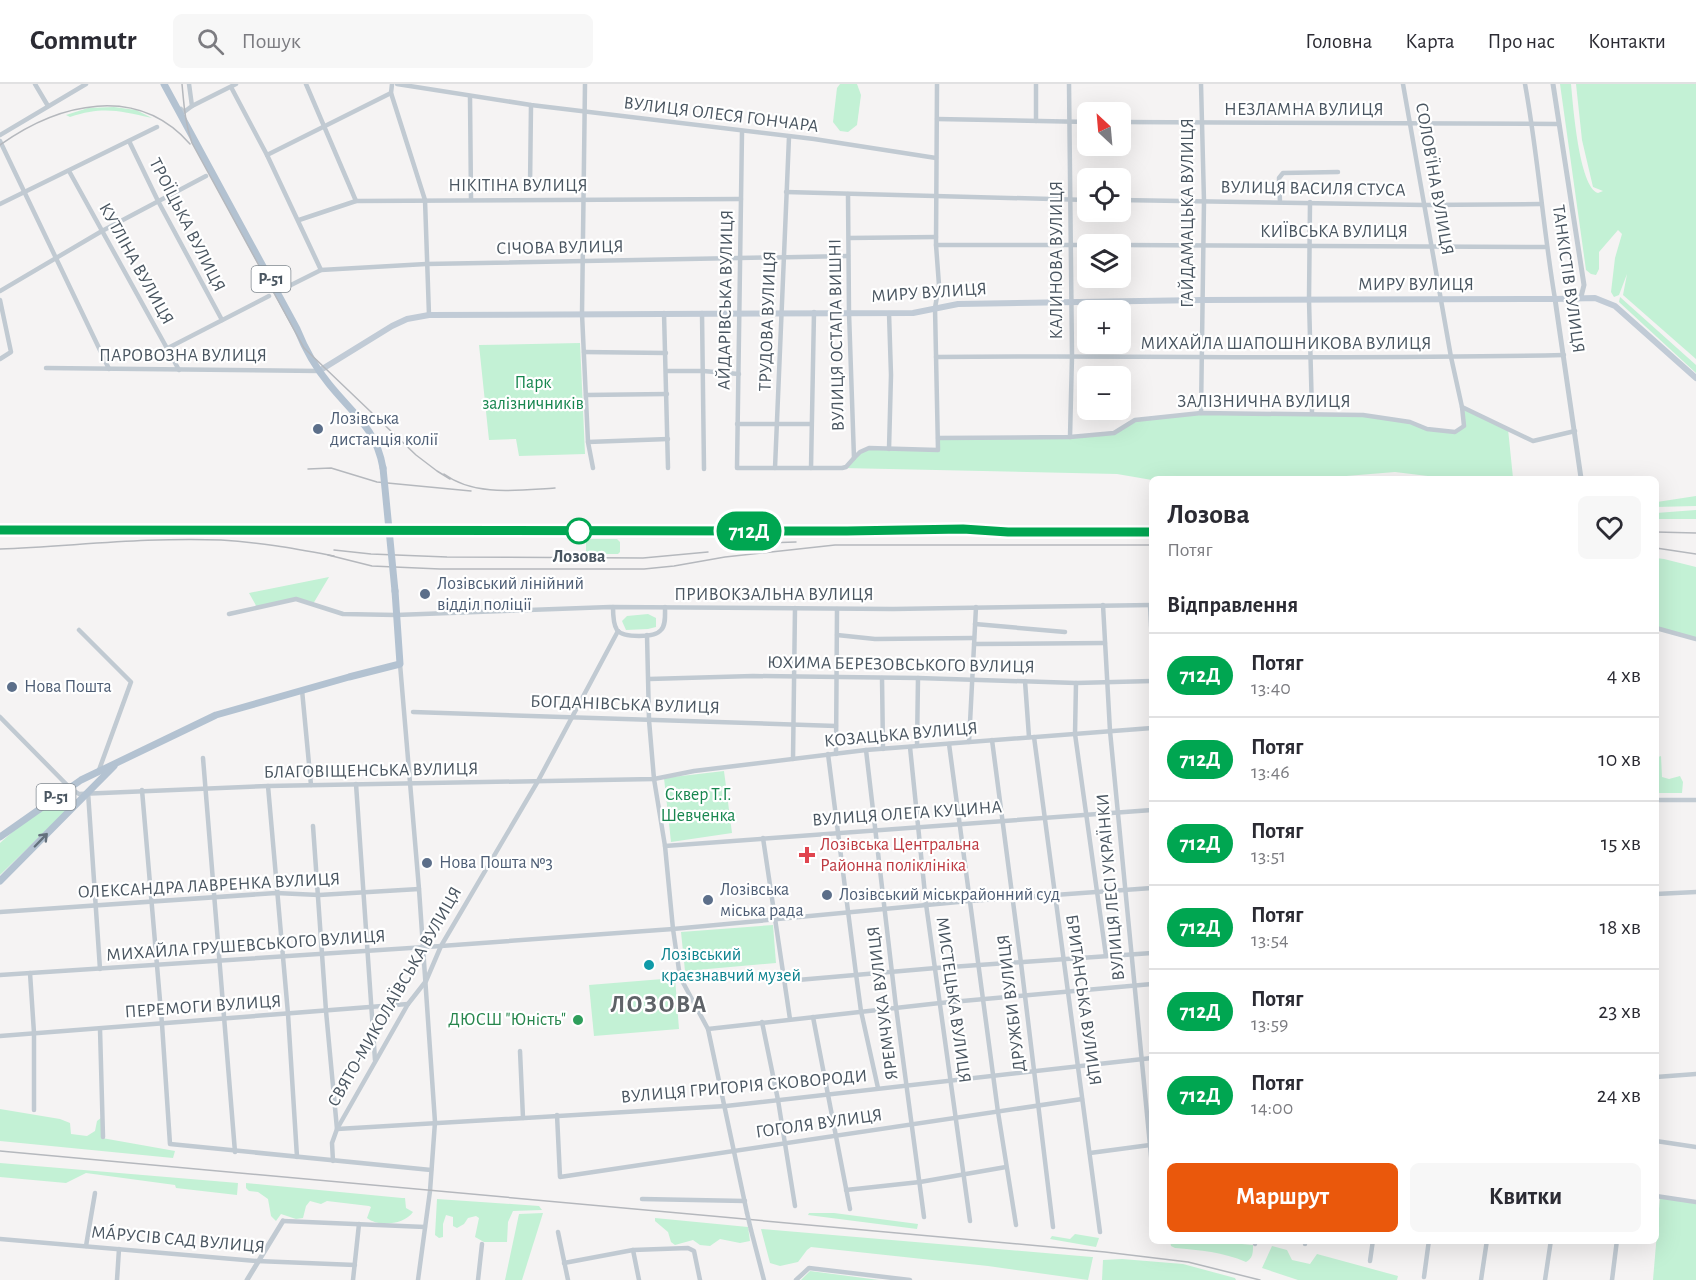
<!DOCTYPE html>
<html lang="uk">
<meta charset="utf-8">
<style>
body{margin:0;font-family:"Alegreya Sans",sans-serif;background:#f7f7f7;color:#2b2b33;height:100vh;display:flex;flex-direction:column;font-size:22px;white-space:nowrap}
*{box-sizing:border-box;margin:0}
p{font-size:20px;color:#7c7c81}
.icon{flex:none;width:33px;height:33px;fill:none;stroke:currentColor;stroke-width:2;stroke-linecap:round;stroke-linejoin:round}
.map{position:relative;flex:1;overflow:hidden}
.side{position:absolute;left:1149px;top:392px;width:510px;height:768px;display:flex;flex-direction:column;background:#fff;border-radius:9px;box-shadow:0 6px 24px #0002}
.side>*{flex:none}
.badge{padding:0 12px;border-radius:20px;font-size:21px;line-height:39px}
.needle{width:39px;rotate:334deg}
.buttons{position:absolute;left:1077px;top:18px;display:grid;gap:12px}
.buttons a{display:grid;place-items:center;width:54px;height:54px;border-radius:9px;background:#fff;box-shadow:0 6px 24px #0002;font-size:30px}
.map>.badge{position:absolute;translate:-50% -50%;box-shadow:0 0 0 3px #fff}
h2{padding:0 18px;font-size:22px;line-height:54px}
.round{display:grid;place-items:center;flex:none;width:63px;height:63px;border-radius:9px;background:#f7f7f7}
.head{display:flex;align-items:center;justify-content:space-between;height:102px;padding:0 18px}
h1{font-size:28px;font-weight:700;line-height:45px}
.button{display:flex;gap:12px;margin-top:auto;padding:12px 18px}
.button a{flex:1;height:69px;border-radius:9px;background:#ea580c;color:#fff;font-size:24px;font-weight:700;line-height:69px;text-align:center}
.button a+a{background:#f7f7f7;color:#2b2b33}
ul{padding:0;list-style:none}
li{display:flex;align-items:center;gap:18px;height:84px;padding:0 18px;border-top:2px solid #e1e1e2}
li div{flex:1}
li b{display:block;font-size:22px}
li em{font-style:normal}
li .badge{min-width:66px;font-weight:700;text-align:center}
header{display:flex;align-items:center;gap:36px;box-sizing:border-box;height:84px;padding:0 30px;background:#fff;border-bottom:2px solid #e1e1e2}
header strong{font-size:28px}
nav{display:flex;gap:33px;margin-inline-start:auto;font-size:21px}
.search{width:420px;height:54px;background:#f7f7f7;display:flex;align-items:center;gap:15px;box-sizing:border-box;padding:0 21px;border-radius:9px;color:#7c7c81;font-size:22px}
.map>svg:first-child{display:block}
.green{fill:#c3f1d5}
.lines{fill:none;stroke-linecap:round;stroke-linejoin:round}
.minor{stroke:#c1cad2;stroke-width:4.5}
.tertiary{stroke:#c1cad2;stroke-width:5}
.secondary{stroke:#c1cbd6;stroke-width:6}
.primary{stroke:#b3c2d1;stroke-width:7}
.rail{stroke:#b5b8bd;stroke-width:1.5}
.minor-bridge{stroke:#c1cad2;stroke-width:4.5}
.primary-bridge{stroke:#b3c2d1;stroke-width:7}
.oneway{stroke:#64717d}
.line-casing{stroke:#fff;stroke-width:14}
.line{stroke:#00a651;stroke-width:9}
.service-dot{fill:#5c6f8a;stroke:#fff;stroke-width:2}
.stop-dot{fill:#fff;stroke:#00a651;stroke-width:3}
.health-dot{fill:#e0444e;stroke:#fff;stroke-width:2}
.culture-dot{fill:#0f9aa8;stroke:#fff;stroke-width:2}
.leisure-dot{fill:#2e9e5b;stroke:#fff;stroke-width:2}
.labels{text-anchor:middle;dominant-baseline:central;stroke-width:4.5;stroke-linejoin:round;paint-order:stroke}
.shield{fill:#fff;stroke:#808990;stroke-width:1.5}
.shield-label{font-size:16px;font-weight:bold;fill:#4a5661}
.street-label{font-size:18px;fill:#4a5661;stroke:#fff}
.park-label{font-size:18px;fill:#17864f;stroke:#fff}
.service-label{font-size:18px;fill:#4e5e75;stroke:#fff;text-anchor:start}
.stop-label{font-size:18px;font-weight:bold;fill:#4a5661;stroke:#fff}
.health-label{font-size:18px;fill:#be3a42;stroke:#fff;text-anchor:start}
.culture-label{font-size:18px;fill:#0d838f;stroke:#fff;text-anchor:start}
.leisure-label{font-size:18px;fill:#27864d;stroke:#fff;text-anchor:end}
.district-label{font-size:24px;font-weight:bold;letter-spacing:1.5px;fill:#5f6368;stroke:#fff}
</style>
<header>
<strong>Commutr</strong>
<div class="search"><svg class="icon" aria-label="search" viewBox="0 0 24 24"><circle cx="10" cy="10" r="6"/><path d="M15 15l6 6"/></svg>Пошук</div>
<nav><a>Головна</a><a>Карта</a><a>Про нас</a><a>Контакти</a></nav>
</header>
<div class="map">
<svg width="1696" height="1196" viewBox="0 0 1696 1196">
<rect width="100%" height="100%" fill="#f5f3f3"/>
<g class="green">
<path d="M840,0H857L861,11L857,41L848,48L840,47L833,38L837,4Z"/>
<path d="M1560,0H1571C1573,20 1579,103 1598,109L1603,107L1593,103L1582,56L1576,0H1696V275L1623,211L1627,190L1619,211L1614,213L1611,208L1615,174L1622,150L1618,146L1599,168V185L1596,191L1591,190L1586,186Z"/>
<path d="M114,23L136,26L152,34C119,27 104,22 70,33L66,31L88,24Z"/>
<path d="M1620,213L1696,281V289L1619,218Z"/>
<path d="M580,259L585,370L519,372L516,355L489,356L479,261Z"/>
<path d="M1462,323L1508,345L1513,394H1444L1395,388L1322,394L1152,396L1117,390L842,384L864,366H938V354L1070,353L1114,349L1135,336L1201,329L1363,331L1410,338L1427,345L1455,348L1464,342Z"/>
<path d="M1696,412V422L1656,423L1657,418Z"/>
<path d="M1696,426V435H1656V429Z"/>
<path d="M586,455H617L620,458V468L618,470H586Z"/>
<path d="M1656,474L1664,475L1696,483V555L1656,544Z"/>
<path d="M329,493L313,520L296,515L258,525L249,509Z"/>
<path d="M648,530L656,534V543L648,545L626,546L622,537L627,532Z"/>
<path d="M1661,672L1662,693L1669,695L1680,692L1683,698L1682,709H1657L1658,673Z"/>
<path d="M724,687L732,749L671,758L664,694Z"/>
<path d="M70,707L74,712L75,718L0,791V759L27,735Z"/>
<path d="M773,841L776,879L685,887L681,848Z"/>
<path d="M675,894L679,945L594,952L589,901Z"/>
<path d="M0,1025L60,1035L70,1039L71,1050L87,1052L95,1047L97,1037L101,1034L102,1054L175,1067L173,1074L0,1057Z"/>
<path d="M0,1079L238,1099L237,1111L176,1104L175,1101L86,1089L66,1099L0,1093Z"/>
<path d="M246,1099L402,1114H405L406,1124L413,1128C404,1141 378,1143 367,1134L371,1123L369,1122L327,1117L321,1120L310,1117L306,1122L303,1134L296,1135L281,1130L276,1137L271,1132L268,1115L258,1108L249,1107L246,1104Z"/>
<path d="M1660,1113L1696,1118V1196H1653Z"/>
<path d="M437,1115L539,1122L542,1126L513,1127L508,1138L507,1158H484L475,1153L479,1134L476,1132L468,1134L464,1140L457,1144L453,1142V1133L446,1131L443,1140V1153L439,1154L435,1151Z"/>
<path d="M543,1129L522,1196H505L519,1130Z"/>
<path d="M809,1129H834L918,1140L917,1145L808,1131Z"/>
<path d="M655,1134L748,1143L750,1157L740,1159L720,1155L710,1162L700,1161L693,1156L675,1161L671,1158L668,1148L655,1137Z"/>
<path d="M761,1145L1092,1173H1093L1088,1196L988,1182L811,1163L807,1166L798,1178L780,1182L770,1179Z"/>
<path d="M1075,1150L1099,1154L1096,1163L1050,1155L1052,1152L1070,1155Z"/>
<path d="M1170,1156L1234,1157L1242,1160L1253,1161C1253,1169 1253,1174 1246,1178C1223,1168 1200,1166 1175,1164L1171,1162Z"/>
<path d="M1272,1162L1287,1166L1292,1176L1310,1180L1317,1170L1398,1192L1397,1196H1298L1262,1184Z"/>
<path d="M1122,1175L1183,1180L1235,1194L1236,1196H1102L1103,1176Z"/>
<path d="M810,1187L879,1196H801Z"/>
</g>
<g class="lines">
<g class="minor">
<path d="M35,0L48,22"/>
<path d="M306,0L356,117"/>
<path d="M392,0L391,9L425,116L429,231"/>
<path d="M397,0L531,21L814,55L936,74"/>
<path d="M585,0L582,230L588,358L593,384"/>
<path d="M1036,0V37"/>
<path d="M1069,0L1072,272L1070,353"/>
<path d="M1403,0L1451,273L1462,323L1533,357L1575,347"/>
<path d="M1525,0C1538,71 1543,144 1555,215"/>
<path d="M231,3L267,71L321,186"/>
<path d="M470,13L471,115"/>
<path d="M192,22L236,0"/>
<path d="M181,25L184,28L192,22L189,0"/>
<path d="M937,35L1088,38"/>
<path d="M1120,38L1559,40"/>
<path d="M742,48L737,384H775L789,53"/>
<path d="M0,51L86,0"/>
<path d="M0,57L109,285"/>
<path d="M129,57L158,117L222,236"/>
<path d="M267,71L391,9"/>
<path d="M69,87L179,286"/>
<path d="M530,103L531,21"/>
<path d="M786,108L1088,116"/>
<path d="M1120,116L1425,121L1541,120"/>
<path d="M1280,118L1279,94L1283,89L1338,88"/>
<path d="M1310,118L1309,216L1312,329"/>
<path d="M0,120L157,43"/>
<path d="M299,136L356,117L741,115"/>
<path d="M849,154L936,153"/>
<path d="M936,161H1088"/>
<path d="M1120,161L1547,163"/>
<path d="M0,207L102,147L206,92"/>
<path d="M277,208L321,186L426,180L848,172"/>
<path d="M0,216L11,268L0,275"/>
<path d="M664,229L668,384"/>
<path d="M702,229L704,385"/>
<path d="M168,264L269,212"/>
<path d="M584,268L666,269"/>
<path d="M936,273C1145,271 1354,276 1564,271"/>
<path d="M46,284L319,287"/>
<path d="M667,287H703L739,290"/>
<path d="M586,311L667,310"/>
<path d="M1201,329L1204,117L1201,0"/>
<path d="M737,340H811"/>
<path d="M938,354L1070,353L1114,349L1135,336L1201,329L1363,331L1410,338L1427,345L1455,348L1464,342L1462,323"/>
<path d="M588,358L668,355"/>
<path d="M889,365L891,291L889,229"/>
<path d="M854,374L860,368L869,364L938,366L935,224L939,201L936,161L937,0"/>
<path d="M775,384H842L846,383L854,374L849,229L848,110"/>
<path d="M811,384L814,228"/>
<path d="M1103,521L1110,647L1152,1082"/>
<path d="M1150,521L1152,560"/>
<path d="M613,523C613,530 613,540 617,546C623,554 655,554 661,546C666,541 665,531 665,523"/>
<path d="M229,530L296,515L343,530L396,531L610,523L893,525L1152,521"/>
<path d="M975,540L1065,548"/>
<path d="M1656,544L1696,555"/>
<path d="M79,546L131,598L99,686"/>
<path d="M647,551L649,636L654,695L665,762L673,845L680,893L708,945L747,1129"/>
<path d="M837,551L875,555L974,554"/>
<path d="M974,560L1105,559"/>
<path d="M400,580L419,805L435,1038L430,1107L418,1196"/>
<path d="M882,594L883,665"/>
<path d="M649,595L753,592L918,594L1076,599L1152,597"/>
<path d="M1025,597L1029,653"/>
<path d="M1076,599L1075,650L1106,872"/>
<path d="M302,606L311,701"/>
<path d="M413,628L836,642"/>
<path d="M0,633L70,704L79,710L268,702L654,695L694,687L866,666L1152,644"/>
<path d="M1034,653L1100,1148"/>
<path d="M992,656L1021,879L1053,1143"/>
<path d="M969,658L976,523"/>
<path d="M949,660L998,1028L1016,1141"/>
<path d="M917,662L918,594"/>
<path d="M910,663L926,820L970,1137"/>
<path d="M866,666L896,923L924,1133"/>
<path d="M828,670L856,890L861,927L878,1004"/>
<path d="M836,670L837,525"/>
<path d="M203,674L235,1068"/>
<path d="M793,675L795,524"/>
<path d="M356,700L375,976"/>
<path d="M268,702L288,930L297,1073"/>
<path d="M142,706L162,940L170,1060L431,1086"/>
<path d="M88,708L100,885"/>
<path d="M1656,716H1696"/>
<path d="M313,742L326,927L337,1045L726,1022L1152,974"/>
<path d="M763,754L790,935"/>
<path d="M665,762L1152,726"/>
<path d="M1656,810L1696,808"/>
<path d="M0,828L276,809L319,811L419,805"/>
<path d="M30,889L34,949V1026"/>
<path d="M0,891L441,862L673,845L969,817L1152,804"/>
<path d="M786,897L936,884L1152,869"/>
<path d="M813,933L850,1125"/>
<path d="M762,938L778,1016L795,1122"/>
<path d="M100,945L103,1053"/>
<path d="M708,945L940,919L1152,900"/>
<path d="M0,952L408,920"/>
<path d="M520,967L523,1034"/>
<path d="M1656,993L1696,990"/>
<path d="M557,1031L560,1093L1082,1015"/>
<path d="M1656,1057L1696,1063"/>
<path d="M1090,1069L1150,1061"/>
<path d="M333,1077L332,1059L337,1045L408,920L426,897L441,862L538,697L618,547"/>
<path d="M846,1106L920,1098L1006,1083"/>
<path d="M1656,1112L1696,1118"/>
<path d="M642,1115L745,1117"/>
<path d="M283,1137L425,1143"/>
<path d="M751,1146L764,1196"/>
<path d="M558,1148L568,1196"/>
<path d="M0,1155L257,1177L355,1181"/>
<path d="M1254,1156L1255,1160"/>
<path d="M1305,1156V1160"/>
<path d="M86,1162L95,1109"/>
<path d="M633,1166L639,1196"/>
<path d="M1370,1177L1373,1156"/>
<path d="M564,1179L633,1166L688,1164L694,1167L700,1196"/>
<path d="M1424,1193L1429,1156"/>
<path d="M117,1196L119,1165"/>
<path d="M353,1196L359,1140"/>
<path d="M478,1196L482,1160"/>
<path d="M796,1196L809,1184L910,1196"/>
<path d="M1481,1196L1487,1156"/>
<path d="M1545,1196L1551,1156"/>
<path d="M1612,1196L1617,1156"/>
</g>
<g class="tertiary">
<path d="M1553,0L1584,201L1581,213"/>
<path d="M1555,215L1581,394"/>
<path d="M247,1196L283,1137"/>
</g>
<path class="secondary" d="M319,287L392,242L407,235L429,231L913,229L958,220L1202,216L1555,215L1595,214L1615,222L1696,294"/>
<g class="primary">
<path d="M164,0L297,245C305,265 315,283 329,300C353,330 376,344 383,384"/>
<path d="M0,753L81,696L216,631L349,593L400,580L395,507"/>
<path d="M0,797L114,682"/>
</g>
<g class="rail">
<path d="M182,0C184,21 185,39 192,59L304,264L416,371L437,387L450,395"/>
<path d="M0,61C59,19 137,0 190,60"/>
<path d="M308,385L331,384L377,398L471,407"/>
<path d="M444,390C475,413 519,406 555,404"/>
<path d="M0,446L847,447L963,445L1008,448H1152"/>
<path d="M1656,448L1696,449"/>
<path d="M765,459L796,458"/>
<path d="M1656,464L1696,470"/>
<path d="M0,465C74,462 147,453 221,456C259,458 296,465 334,472"/>
<path d="M334,466L371,470L447,473L643,474L708,468"/>
<path d="M328,471L372,482L440,485H644L674,482L725,473L835,461H1152"/>
<path d="M0,1067L1105,1168L1188,1178L1260,1196"/>
</g>
<path class="minor-bridge" d="M747,1129L751,1146"/>
<path class="primary-bridge" d="M383,384L395,507"/>
</g>
<defs><path id="oneway-shaft" d="M-6 0H5M1.5-3L5.5 0L1.5 3" fill="none" stroke-width="1.6" stroke-linecap="round" stroke-linejoin="round" transform="scale(1.5)"/></defs>
<use class="oneway" href="#oneway-shaft" transform="translate(41 756) rotate(-46)"/>
<g class="lines">
<g class="line-casing">
<path id="line" d="M0,446L847,447L963,445L1008,448H1152"/>
</g>
<use href="#line" class="line"/>
</g>
<g class="service-dot">
<circle cx="318" cy="345" r="6"/>
<circle cx="425" cy="510" r="6"/>
<circle cx="12" cy="603" r="6"/>
<circle cx="427" cy="779" r="6"/>
<circle cx="827" cy="811" r="6"/>
<circle cx="708" cy="816" r="6"/>
</g>
<circle class="stop-dot" cx="579" cy="447" r="12"/>
<path class="health-dot" d="M804 762h6v6h6v6h-6v6h-6v-6h-6v-6h6z"/>
<circle class="culture-dot" cx="649" cy="881" r="6"/>
<circle class="leisure-dot" cx="578" cy="936" r="6"/>
<g class="labels">
<g class="shield">
<rect x="251.5" y="182" width="39" height="26" rx="4.5"/>
<rect x="36.5" y="700" width="39" height="26" rx="4.5"/>
</g>
<g class="shield-label">
<text x="271" y="195">Р-51</text>
<text x="56" y="713">Р-51</text>
</g>
<g class="street-label">
<text x="1304" y="26">НЕЗЛАМНА ВУЛИЦЯ</text>
<text transform="translate(721 31) rotate(7)">ВУЛИЦЯ ОЛЕСЯ ГОНЧАРА</text>
<text transform="translate(1434 95) rotate(80)">СОЛОВ'ЇНА ВУЛИЦЯ</text>
<text x="518" y="102">НІКІТІНА ВУЛИЦЯ</text>
<text transform="translate(1313 105) rotate(1)">ВУЛИЦЯ ВАСИЛЯ СТУСА</text>
<text transform="translate(1188 129) rotate(-90)">ГАЙДАМАЦЬКА ВУЛИЦЯ</text>
<text transform="translate(187 141) rotate(63)">ТРОЇЦЬКА ВУЛИЦЯ</text>
<text x="1334" y="148">КИЇВСЬКА ВУЛИЦЯ</text>
<text transform="translate(560 164) rotate(-1)">СІЧОВА ВУЛИЦЯ</text>
<text transform="translate(1057 176) rotate(-90)">КАЛИНОВА ВУЛИЦЯ</text>
<text transform="translate(136 180) rotate(61)">КУТЛІНА ВУЛИЦЯ</text>
<text transform="translate(1568 195) rotate(82)">ТАНКІСТІВ ВУЛИЦЯ</text>
<text x="1416" y="201">МИРУ ВУЛИЦЯ</text>
<text transform="translate(929 209) rotate(-4)">МИРУ ВУЛИЦЯ</text>
<text transform="translate(726 216) rotate(-89)">АЙДАРІВСЬКА ВУЛИЦЯ</text>
<text transform="translate(768 237) rotate(-88)">ТРУДОВА ВУЛИЦЯ</text>
<text transform="translate(837 251) rotate(-91)">ВУЛИЦЯ ОСТАПА ВИШНІ</text>
<text x="1286" y="260">МИХАЙЛА ШАПОШНИКОВА ВУЛИЦЯ</text>
<text x="183" y="272">ПАРОВОЗНА ВУЛИЦЯ</text>
<text x="1264" y="318">ЗАЛІЗНИЧНА ВУЛИЦЯ</text>
<text x="774" y="511">ПРИВОКЗАЛЬНА ВУЛИЦЯ</text>
<text transform="translate(901 581) rotate(1)">ЮХИМА БЕРЕЗОВСЬКОГО ВУЛИЦЯ</text>
<text transform="translate(625 621) rotate(2)">БОГДАНІВСЬКА ВУЛИЦЯ</text>
<text transform="translate(901 651) rotate(-5)">КОЗАЦЬКА ВУЛИЦЯ</text>
<text transform="translate(371 687) rotate(-1)">БЛАГОВІЩЕНСЬКА ВУЛИЦЯ</text>
<text transform="translate(907 730) rotate(-4)">ВУЛИЦЯ ОЛЕГА КУЦИНА</text>
<text transform="translate(209 802) rotate(-3)">ОЛЕКСАНДРА ЛАВРЕНКА ВУЛИЦЯ</text>
<text transform="translate(1111 803) rotate(-95)">ВУЛИЦЯ ЛЕСІ УКРАЇНКИ</text>
<text transform="translate(246 862) rotate(-4)">МИХАЙЛА ГРУШЕВСЬКОГО ВУЛИЦЯ</text>
<text transform="translate(395 913) rotate(-60)">СВЯТО-МИКОЛАЇВСЬКА ВУЛИЦЯ</text>
<text transform="translate(953 916) rotate(82)">МИСТЕЦЬКА ВУЛИЦЯ</text>
<text transform="translate(1083 916) rotate(82)">БРИТАНСЬКА ВУЛИЦЯ</text>
<text transform="translate(883 919) rotate(-97)">ЯРЕМЧУКА ВУЛИЦЯ</text>
<text transform="translate(1012 919) rotate(-97)">ДРУЖБИ ВУЛИЦЯ</text>
<text transform="translate(203 923) rotate(-4)">ПЕРЕМОГИ ВУЛИЦЯ</text>
<text transform="translate(744 1003) rotate(-5)">ВУЛИЦЯ ГРИГОРІЯ СКОВОРОДИ</text>
<text transform="translate(819 1040) rotate(-8)">ГОГОЛЯ ВУЛИЦЯ</text>
<text transform="translate(178 1156) rotate(5)">МÁРУСІВ САД ВУЛИЦЯ</text>
</g>
<g class="park-label">
<text x="533" y="299">Парк<tspan x="533" dy="21">залізничників</tspan></text>
<text x="698" y="711">Сквер Т.Г.<tspan x="698" dy="21">Шевченка</tspan></text>
</g>
<g class="service-label">
<text x="330" y="335">Лозівська<tspan x="330" dy="21">дистанція колії</tspan></text>
<text x="437" y="500">Лозівський лінійний<tspan x="437" dy="21">відділ поліції</tspan></text>
<text x="24" y="603">Нова Пошта</text>
<text x="439" y="779">Нова Пошта №3</text>
<text x="720" y="806">Лозівська<tspan x="720" dy="21">міська рада</tspan></text>
<text x="839" y="811">Лозівський міськрайонний суд</text>
</g>
<g class="stop-label">
<text x="579" y="473">Лозова</text>
</g>
<g class="health-label">
<text x="820" y="761">Лозівська Центральна<tspan x="820" dy="21">Районна поліклініка</tspan></text>
</g>
<g class="culture-label">
<text x="661" y="871">Лозівський<tspan x="661" dy="21">краєзнавчий музей</tspan></text>
</g>
<g class="leisure-label">
<text x="566" y="936">ДЮСШ "Юність"</text>
</g>
<g class="district-label">
<text x="659" y="921">ЛОЗОВА</text>
</g>
</g>
</svg>
<div class="buttons">
<a><svg class="needle" viewBox="-14 -14 28 28"><path d="M0-13l5 13h-10z" fill="#e53935"/><path d="M0 13l5-13h-10z" fill="#7c7c81"/></svg></a>
<a><svg class="icon" aria-label="locate" viewBox="0 0 24 24"><circle cx="12" cy="12" r="6"/><path d="M12 2v4M12 18v4M2 12h4M18 12h4"/></svg></a>
<a><svg class="icon" aria-label="layers" viewBox="0 0 24 24"><path d="M12 4l9 5-9 5-9-5zM3 14l9 5 9-5"/></svg></a>
<a>+</a>
<a>−</a>
</div>
<b class="badge" style="left:749px;top:447px;background:#00a651;color:#fff">712Д</b>
<section class="side">
<div class="head"><div><h1>Лозова</h1><p>Потяг</p></div><a class="round"><svg class="icon" aria-label="heart" viewBox="0 0 24 24"><path d="M12 20l-8-8c-3-5 5-10 8-4 3-6 11-1 8 4z"/></svg></a></div>
<h2>Відправлення</h2>
<ul>
<li><span class="badge" style="background:#00a651;color:#fff">712Д</span><div><b>Потяг</b><p>13:40</p></div><em>4 хв</em></li>
<li><span class="badge" style="background:#00a651;color:#fff">712Д</span><div><b>Потяг</b><p>13:46</p></div><em>10 хв</em></li>
<li><span class="badge" style="background:#00a651;color:#fff">712Д</span><div><b>Потяг</b><p>13:51</p></div><em>15 хв</em></li>
<li><span class="badge" style="background:#00a651;color:#fff">712Д</span><div><b>Потяг</b><p>13:54</p></div><em>18 хв</em></li>
<li><span class="badge" style="background:#00a651;color:#fff">712Д</span><div><b>Потяг</b><p>13:59</p></div><em>23 хв</em></li>
<li><span class="badge" style="background:#00a651;color:#fff">712Д</span><div><b>Потяг</b><p>14:00</p></div><em>24 хв</em></li>
</ul>
<div class="button"><a>Маршрут</a><a>Квитки</a></div>
</section>
</div>
